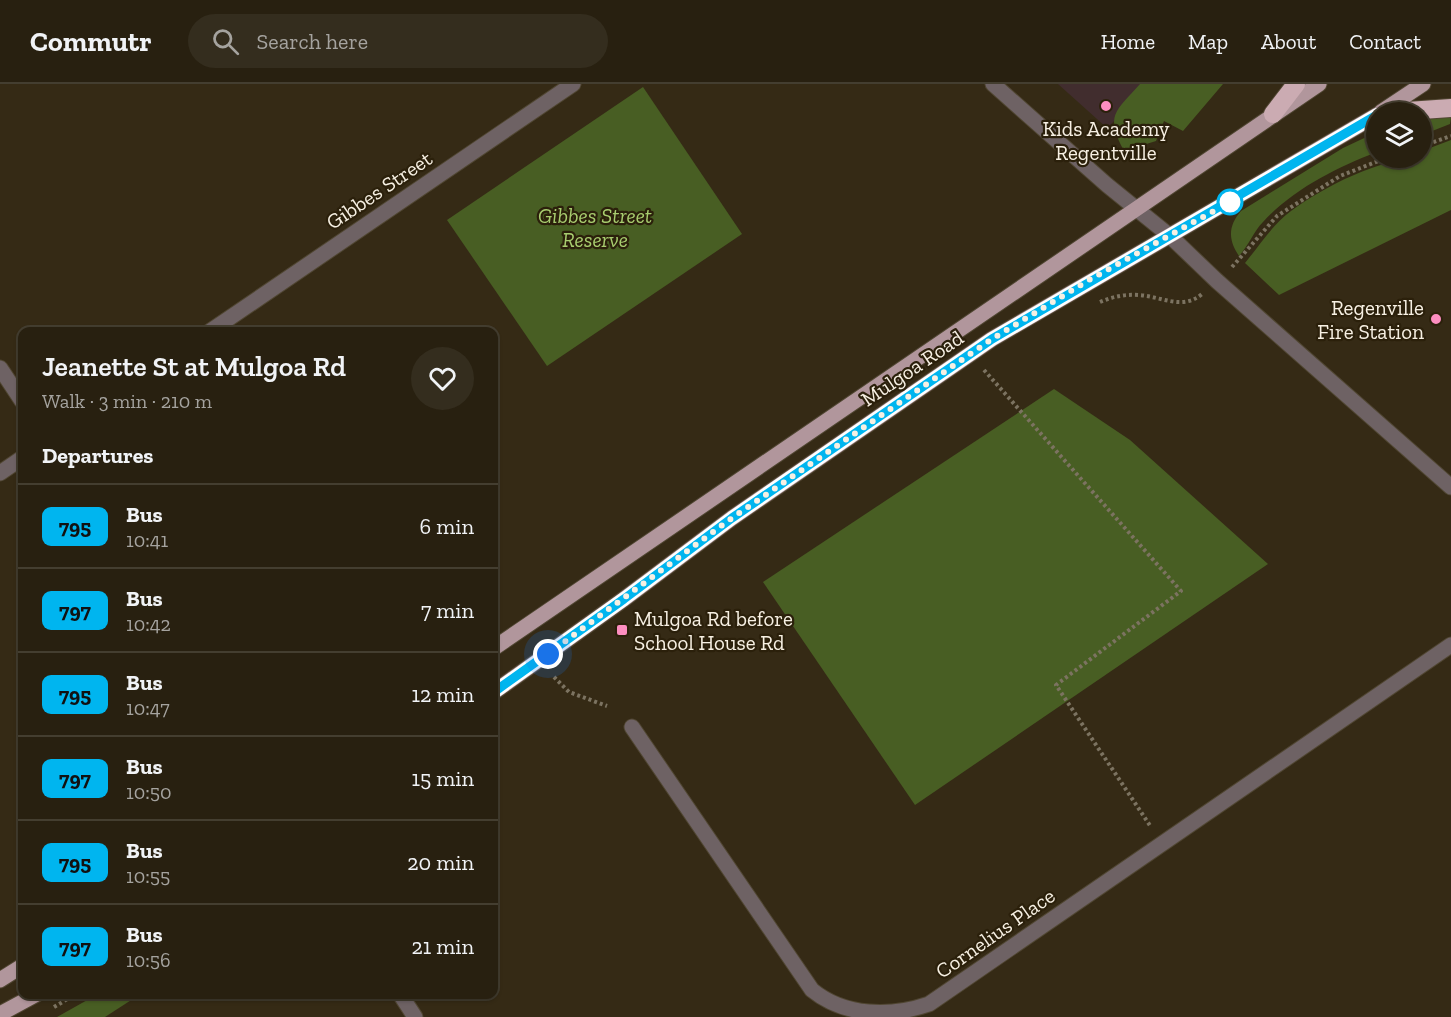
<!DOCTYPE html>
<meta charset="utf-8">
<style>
body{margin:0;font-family:"Zilla Slab",serif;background:#342d1e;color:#f1f3f6;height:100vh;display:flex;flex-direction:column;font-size:22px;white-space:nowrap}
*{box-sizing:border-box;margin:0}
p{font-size:20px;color:#a5a39f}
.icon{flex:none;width:33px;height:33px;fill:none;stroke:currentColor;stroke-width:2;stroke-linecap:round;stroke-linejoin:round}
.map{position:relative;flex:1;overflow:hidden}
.drawer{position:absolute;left:18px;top:243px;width:480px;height:672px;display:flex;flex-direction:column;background:#282010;border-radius:12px;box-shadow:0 2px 4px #0004,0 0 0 2px #443e30}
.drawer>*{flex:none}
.badge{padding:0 12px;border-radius:9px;font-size:21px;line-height:39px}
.fabs{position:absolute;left:1366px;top:18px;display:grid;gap:12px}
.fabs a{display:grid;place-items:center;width:66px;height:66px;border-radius:50%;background:#282010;box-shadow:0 2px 4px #0004,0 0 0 2px #443e30;font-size:30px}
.you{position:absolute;width:30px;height:30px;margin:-15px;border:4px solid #fff;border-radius:50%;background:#1a73e8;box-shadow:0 0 0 9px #1a73e833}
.map>.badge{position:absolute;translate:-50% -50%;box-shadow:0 0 0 3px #fff}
h2{padding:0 24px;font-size:22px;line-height:54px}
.round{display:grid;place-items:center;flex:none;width:63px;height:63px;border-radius:32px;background:#342d1e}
.head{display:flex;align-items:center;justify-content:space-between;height:102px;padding:0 24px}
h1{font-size:28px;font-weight:600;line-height:45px}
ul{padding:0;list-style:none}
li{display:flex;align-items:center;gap:18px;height:84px;padding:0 24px;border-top:2px solid #443e30}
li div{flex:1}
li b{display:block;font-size:22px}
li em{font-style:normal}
li .badge{min-width:66px;font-weight:700;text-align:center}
header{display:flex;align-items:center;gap:36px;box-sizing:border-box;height:84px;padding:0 30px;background:#282010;border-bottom:2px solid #443e30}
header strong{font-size:28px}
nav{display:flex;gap:33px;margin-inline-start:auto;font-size:21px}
.search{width:420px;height:54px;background:#342d1e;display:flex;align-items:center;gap:15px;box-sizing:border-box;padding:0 21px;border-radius:33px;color:#a5a39f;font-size:22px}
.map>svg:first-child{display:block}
.education{fill:#412d2e}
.green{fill:#485e23}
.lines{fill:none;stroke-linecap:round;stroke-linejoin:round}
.minor-casing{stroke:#504632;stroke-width:17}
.tertiary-casing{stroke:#504632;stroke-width:17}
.primary-casing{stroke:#504632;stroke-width:17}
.motorway-casing{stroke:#504632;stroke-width:20}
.path{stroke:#7c7361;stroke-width:4;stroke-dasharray:3 3;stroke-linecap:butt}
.minor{stroke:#6e6264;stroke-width:15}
.tertiary{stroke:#6e6264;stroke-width:15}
.primary{stroke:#b1969c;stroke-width:15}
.motorway{stroke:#cbabb2;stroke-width:18}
.line-casing{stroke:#fff;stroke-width:14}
.line{stroke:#00b5ef;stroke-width:9}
.walk{stroke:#f7f0e3;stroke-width:6;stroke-dasharray:0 10.8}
.poi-dot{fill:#fd8ec0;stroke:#2b200b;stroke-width:2}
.stop-dot{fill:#fff;stroke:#00b5ef;stroke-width:3}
.labels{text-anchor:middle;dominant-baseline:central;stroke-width:4.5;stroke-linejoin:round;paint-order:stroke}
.poi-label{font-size:21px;fill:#f7f0e3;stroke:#2b200b}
.street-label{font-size:21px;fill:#f7f0e3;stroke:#2b200b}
.park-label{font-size:21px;font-style:italic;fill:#a8cd6f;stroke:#2b200b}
</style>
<header>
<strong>Commutr</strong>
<div class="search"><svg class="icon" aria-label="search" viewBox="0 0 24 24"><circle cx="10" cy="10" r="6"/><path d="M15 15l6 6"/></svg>Search here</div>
<nav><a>Home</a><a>Map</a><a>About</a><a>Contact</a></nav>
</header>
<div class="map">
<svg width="1451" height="933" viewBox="0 0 1451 933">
<rect width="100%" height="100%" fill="#352a15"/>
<path class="education" d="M1058,0H1152L1107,44Z"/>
<g class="green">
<path d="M1140,0H1223L1183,47L1164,37L1156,57L1124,67C1105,31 1115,28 1140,0Z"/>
<path d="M643,3L742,150L547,282L447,136Z"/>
<path d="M1444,31L1451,33L1450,40L1422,51V34Z"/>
<path d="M1377,48V68C1337,83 1292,106 1263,138C1254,147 1249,161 1239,172C1228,156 1228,142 1241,127L1343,64Z"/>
<path d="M1451,56V126L1279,211L1245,179C1259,162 1272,141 1291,127C1325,102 1380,74 1422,74V67Z"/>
<path d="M1054,305L1130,356L1268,480L915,721L763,498Z"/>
<path d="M98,910L139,911L105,933H57Z"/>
</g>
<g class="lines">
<g class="minor-casing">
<g id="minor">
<path d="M1170,152L1217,197L1451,403"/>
<path d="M209,248L573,0"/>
<path d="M0,284L22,317"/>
<path d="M0,389L22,374"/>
<path d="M632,643L812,906C845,933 891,933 929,920L1451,561"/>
<path d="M400,910L415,933"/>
</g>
</g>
<g class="tertiary-casing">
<path id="tertiary" d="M993,0L1107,101L1170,152"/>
</g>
<g class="primary-casing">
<g id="primary">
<path d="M1381,28L1423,0"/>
<path d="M494,564L1319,0"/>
<path d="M494,608L624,515L732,434L992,255L1377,31"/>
<path d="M0,896L22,882"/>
<path d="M0,930L37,910"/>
</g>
</g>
<g class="motorway-casing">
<g id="motorway">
<path d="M1393,28L1451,24"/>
<path d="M1273,30L1296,0"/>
</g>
</g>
<g class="path">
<path d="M1422,62L1451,52"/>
<path d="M1232,183L1277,132L1340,92L1386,74"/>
<path d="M1100,218C1112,213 1124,210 1138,211C1161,212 1182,227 1202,210"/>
<path d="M984,286L1181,507L1056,601L1151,743"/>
<path d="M554,593L569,608L607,622"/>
<path d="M54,923L76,910"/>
</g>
<use href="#minor" class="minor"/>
<use href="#tertiary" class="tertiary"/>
<use href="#primary" class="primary"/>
<use href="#motorway" class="motorway"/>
</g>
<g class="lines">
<g class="line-casing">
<path id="line" d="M494,608L624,515L732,434L992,255L1377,31"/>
</g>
<use href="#line" class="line"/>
<path class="walk" d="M548,570L732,434L992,255L1089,196L1230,118"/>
</g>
<g class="poi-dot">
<circle cx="1106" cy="22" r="6"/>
<circle cx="1436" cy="235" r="6"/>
<rect x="616" y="540" width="12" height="12" rx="3"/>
</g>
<circle class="stop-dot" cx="1230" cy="118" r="12"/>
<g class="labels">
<g class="poi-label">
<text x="1106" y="44">Kids Academy<tspan x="1106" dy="24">Regentville</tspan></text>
<text x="1424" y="223" text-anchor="end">Regenville<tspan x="1424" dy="24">Fire Station</tspan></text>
<text x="634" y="534" text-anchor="start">Mulgoa Rd before<tspan x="634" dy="24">School House Rd</tspan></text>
</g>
<g class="street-label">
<text transform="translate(379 106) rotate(-34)">Gibbes Street</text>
<text transform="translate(912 284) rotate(-34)">Mulgoa Road</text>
<text transform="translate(995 849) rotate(-35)">Cornelius Place</text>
</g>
<g class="park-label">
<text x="595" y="131">Gibbes Street<tspan x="595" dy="24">Reserve</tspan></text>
</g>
</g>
</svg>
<div class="fabs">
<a><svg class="icon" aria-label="layers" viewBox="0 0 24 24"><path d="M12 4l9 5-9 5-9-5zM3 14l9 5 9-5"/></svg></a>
</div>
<div class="you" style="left:548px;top:570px"></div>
<section class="drawer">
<div class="head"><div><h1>Jeanette St at Mulgoa Rd</h1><p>Walk · 3 min · 210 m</p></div><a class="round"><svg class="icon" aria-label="heart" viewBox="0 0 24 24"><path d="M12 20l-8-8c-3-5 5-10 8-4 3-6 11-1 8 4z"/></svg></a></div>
<h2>Departures</h2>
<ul>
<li><span class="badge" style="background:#00b5ef;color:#111">795</span><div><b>Bus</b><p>10:41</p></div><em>6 min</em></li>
<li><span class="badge" style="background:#00b5ef;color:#111">797</span><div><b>Bus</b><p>10:42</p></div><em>7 min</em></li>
<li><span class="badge" style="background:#00b5ef;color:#111">795</span><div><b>Bus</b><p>10:47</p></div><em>12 min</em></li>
<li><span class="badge" style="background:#00b5ef;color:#111">797</span><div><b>Bus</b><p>10:50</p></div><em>15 min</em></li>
<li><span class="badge" style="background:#00b5ef;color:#111">795</span><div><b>Bus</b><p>10:55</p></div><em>20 min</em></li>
<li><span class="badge" style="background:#00b5ef;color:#111">797</span><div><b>Bus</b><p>10:56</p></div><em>21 min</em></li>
</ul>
</section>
</div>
